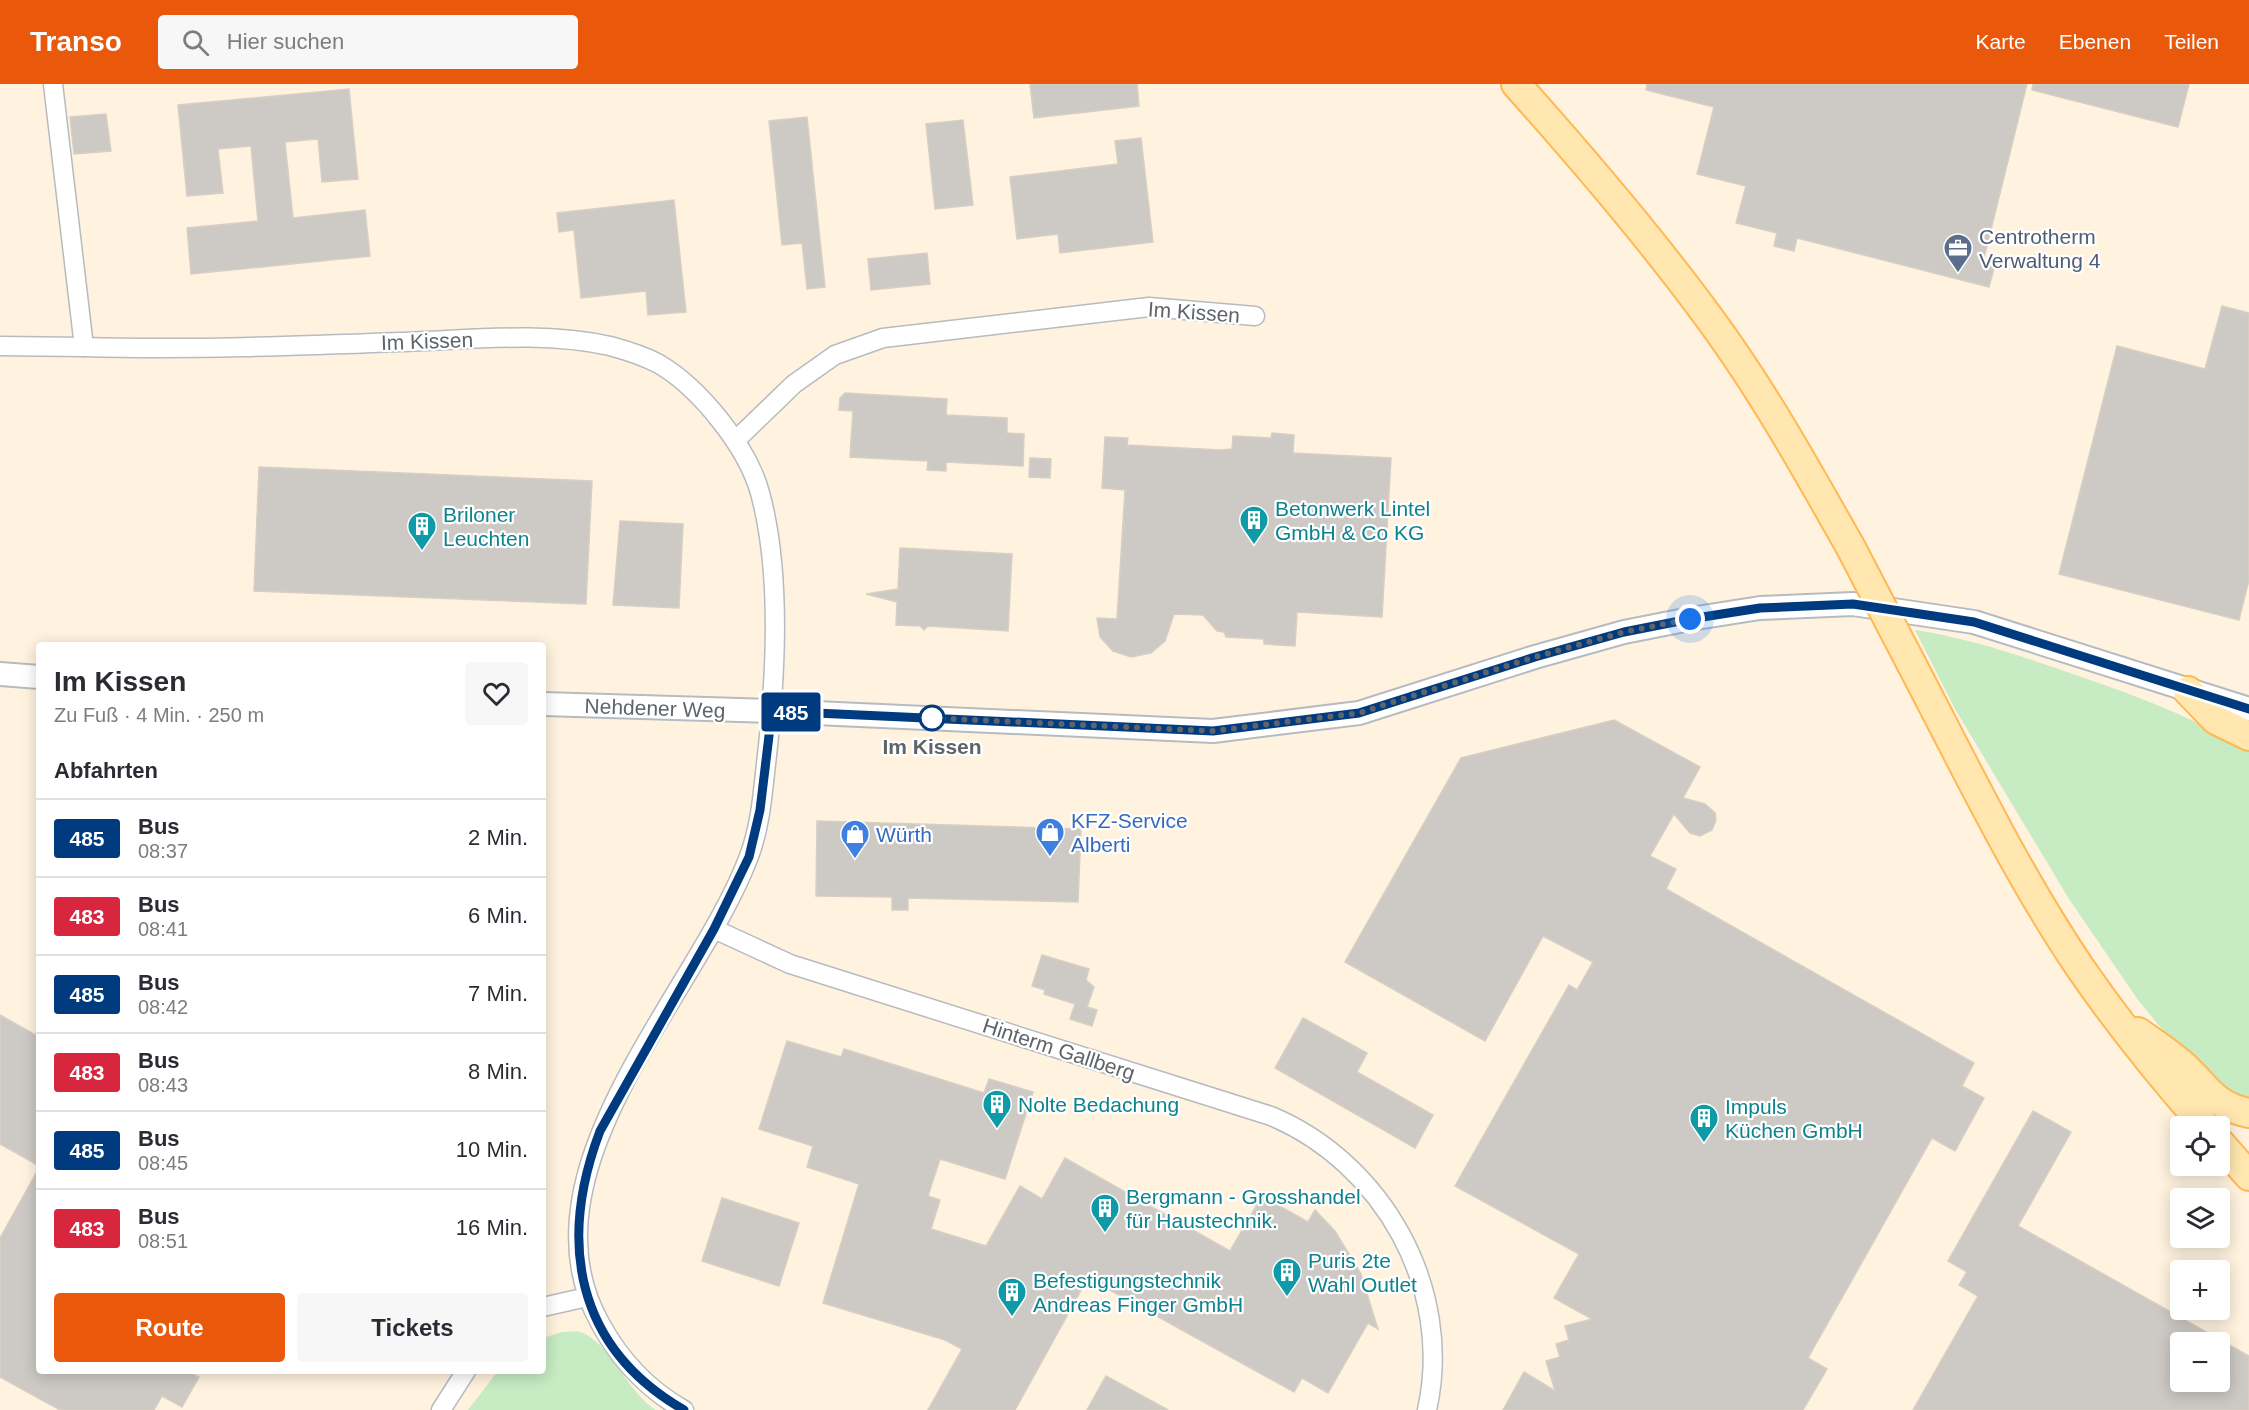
<!DOCTYPE html>
<html lang="de">
<meta charset="utf-8">
<style>
body{margin:0;font-family:Arial,sans-serif;background:#f7f7f7;color:#2b2b33;height:100vh;display:flex;flex-direction:column;font-size:22px;white-space:nowrap}
*{box-sizing:border-box;margin:0}
p{font-size:20px;color:#7c7c81}
.icon{flex:none;width:33px;height:33px;fill:none;stroke:currentColor;stroke-width:2;stroke-linecap:round;stroke-linejoin:round}
.map{position:relative;flex:1;overflow:hidden}
.drawer{position:absolute;left:36px;top:558px;width:510px;height:732px;display:flex;flex-direction:column;background:#fff;border-radius:6px;box-shadow:0 3px 15px #0003}
.drawer>*{flex:none}
.badge{padding:0 12px;border-radius:4px;font-size:21px;line-height:39px}
.controls{position:absolute;left:2170px;top:1032px;display:grid;gap:12px}
.controls a{display:grid;place-items:center;width:60px;height:60px;border-radius:6px;background:#fff;box-shadow:0 3px 15px #0003;font-size:30px}
.you{position:absolute;width:30px;height:30px;margin:-15px;border:4px solid #fff;border-radius:50%;background:#1a73e8;box-shadow:0 0 0 9px #1a73e833}
.map>.badge{position:absolute;translate:-50% -50%;box-shadow:0 0 0 3px #fff}
h2{padding:0 18px;font-size:22px;line-height:54px}
.round{display:grid;place-items:center;flex:none;width:63px;height:63px;border-radius:6px;background:#f7f7f7}
.head{display:flex;align-items:center;justify-content:space-between;height:102px;padding:0 18px}
h1{font-size:28px;font-weight:600;line-height:45px}
.cta{display:flex;gap:12px;margin-top:auto;padding:12px 18px}
.cta a{flex:1;height:69px;border-radius:6px;background:#ea580c;color:#fff;font-size:24px;font-weight:600;line-height:69px;text-align:center}
.cta a+a{background:#f7f7f7;color:#2b2b33}
ul{padding:0;list-style:none}
li{display:flex;align-items:center;gap:18px;height:78px;padding:0 18px;border-top:2px solid #e1e1e2}
li div{flex:1}
li b{display:block;font-size:22px}
li em{font-style:normal}
li .badge{min-width:66px;font-weight:700;text-align:center}
header{display:flex;align-items:center;gap:36px;box-sizing:border-box;height:84px;padding:0 30px;background:#ea580c;color:#fff}
header strong{font-size:28px}
nav{display:flex;gap:33px;margin-inline-start:auto;font-size:21px}
.search{width:420px;height:54px;background:#f7f7f7;display:flex;align-items:center;gap:15px;box-sizing:border-box;padding:0 21px;border-radius:6px;color:#7c7c81;font-size:22px}
.map>svg:first-child{display:block}
.commercial{fill:#fff3df;fill-rule:evenodd}
.green{fill:#c7ebc2}
.building{fill:#cdc9c4;stroke:#d7cfc4;stroke-width:1.5;fill-rule:evenodd}
.lines{fill:none;stroke-linecap:round;stroke-linejoin:round}
.minor-casing{stroke:#b7bbbf;stroke-width:21}
.tertiary-casing{stroke:#b7bbbf;stroke-width:26}
.primary-casing{stroke:#ffb853;stroke-width:32}
.minor{stroke:#fff;stroke-width:18}
.tertiary{stroke:#fff;stroke-width:22}
.primary{stroke:#ffe7af;stroke-width:28}
.primary-bridge-casing{stroke:#ffb853;stroke-width:32;stroke-linecap:butt}
.primary-bridge{stroke:#ffe7af;stroke-width:28}
.line-casing{stroke:#fff;stroke-width:14}
.line{stroke:#003b80;stroke-width:9}
.walk{stroke:#5e6469;stroke-width:6;stroke-dasharray:0 10.8}
.stop-dot{fill:#fff;stroke:#003b80;stroke-width:3}
.labels{text-anchor:middle;dominant-baseline:central;stroke-width:4.5;stroke-linejoin:round;paint-order:stroke}
.service-label{font-size:21px;fill:#4e5e75;stroke:#fff;text-anchor:start}
.street-label{font-size:21px;fill:#5e6469;stroke:#fff}
.culture-label{font-size:21px;fill:#0d838f;stroke:#fff;text-anchor:start}
.stop-label{font-size:21px;font-weight:bold;fill:#5e6469;stroke:#fff}
.shop-label{font-size:21px;fill:#366cbe;stroke:#fff;text-anchor:start}
</style>
<header>
<strong>Transo</strong>
<div class="search"><svg class="icon" aria-label="search" viewBox="0 0 24 24"><circle cx="10" cy="10" r="6"/><path d="M15 15l6 6"/></svg>Hier suchen</div>
<nav><a>Karte</a><a>Ebenen</a><a>Teilen</a></nav>
</header>
<div class="map">
<svg width="2249" height="1326" viewBox="0 0 2249 1326">
<rect width="100%" height="100%" fill="#f2eee7"/>
<path class="commercial" d="M0,0H2249V1326H0ZM39,561H543V1287H39ZM2181,1042H2220V1082H2181ZM2181,1114H2220V1154H2181ZM2181,1186H2220V1226H2181ZM2181,1258H2220V1298H2181Z"/>
<g class="green">
<path d="M1915,546C1969,554 2021,572 2073,590C2134,611 2194,633 2249,667V1016L2218,1009L2194,984L2138,916L2069,815L1955,625Z"/>
<path d="M562,1248C569,1248 579,1246 585,1250C616,1267 626,1307 656,1326H468L498,1287H543V1254Z"/>
</g>
<g class="building">
<path d="M1030,0H1137L1139,22L1034,34Z"/>
<path d="M1647,0H2027L1983,178L1995,181L1989,203L1797,154L1794,167L1774,162L1777,149L1736,139L1746,102L1697,90L1714,23L1646,6Z"/>
<path d="M2033,0H2189L2178,43L2032,6Z"/>
<path d="M349,5L358,95L322,98L318,55L285,58L293,134L365,126L370,172L191,190L187,144L258,137L251,62L218,65L223,109L187,112L178,21Z"/>
<path d="M106,30L111,67L74,70L70,33Z"/>
<path d="M807,33L825,203L807,205L802,159L782,161L769,37Z"/>
<path d="M963,36L973,121L935,125L926,40Z"/>
<path d="M1141,54L1153,158L1060,169L1058,150L1017,155L1010,93L1118,80L1115,57Z"/>
<path d="M674,116L686,228L648,231L646,207L581,214L574,146L559,148L557,129Z"/>
<path d="M927,169L930,200L871,206L868,175Z"/>
<path d="M2222,222L2249,229V496L2239,536L2059,490L2117,262L2205,285Z"/>
<path d="M845,309L947,315L946,331L1007,334V349L1024,350L1023,382L946,378V387L927,386L928,377L850,373L853,327L839,326L840,314Z"/>
<path d="M1272,349L1294,351L1293,369L1391,374L1382,533L1297,528L1295,562L1264,560V555L1226,553L1224,548L1217,547L1203,531L1174,530L1165,557L1151,569L1131,573L1113,567L1100,553L1097,534L1117,535L1125,406L1102,404L1105,353L1128,354L1127,361L1220,366L1232,365L1233,352L1271,354Z"/>
<path d="M1030,374L1051,375L1050,394L1029,393Z"/>
<path d="M259,383L592,397L586,520L254,507Z"/>
<path d="M620,437L683,440L679,524L613,521Z"/>
<path d="M900,464L1012,470L1008,547L928,542L924,546L920,542L896,541L897,518L866,510L898,505Z"/>
<path d="M1614,636L1700,683L1683,714L1705,720L1715,729L1716,736L1712,746L1700,752L1690,749L1674,730L1650,772L1676,785L1666,805L1974,979L1962,1002L1984,1014L1955,1067L1932,1054L1808,1274L1827,1285L1803,1326H1503L1524,1288L1555,1307L1546,1277L1560,1273L1556,1260L1569,1256L1565,1242L1592,1235L1554,1214L1579,1170L1455,1102L1569,901L1577,906L1593,878L1543,852L1485,957L1345,878L1461,674Z"/>
<path d="M817,737L1081,745L1078,818L908,814V826H892V813L816,812Z"/>
<path d="M1042,871L1089,885L1086,896L1094,903L1087,923L1097,926L1092,942L1070,935L1075,920L1044,910L1045,906L1032,902Z"/>
<path d="M0,931L39,953V1082L0,1060Z"/>
<path d="M1303,934L1367,969L1357,988L1433,1031L1415,1064L1275,984Z"/>
<path d="M787,957L841,973L844,965L984,1009L989,995L1033,1008L1005,1095L940,1075L928,1112L940,1116L931,1145L986,1162L1020,1102L1042,1115L1065,1074L1230,1167L1262,1112L1308,1138L1315,1126L1335,1147L1361,1190L1378,1245L1368,1239L1328,1309L1302,1294L1294,1308L1088,1194L1015,1326H928L962,1265L945,1256L823,1219L859,1100L807,1083L813,1062L759,1045Z"/>
<path d="M2033,1027L2071,1048L2018,1142L2249,1272V1326H1913L1978,1212L1959,1201L1967,1188L1948,1177ZM2181,1258H2220V1298H2181Z"/>
<path d="M39,1084V1287H187L199,1293L182,1323L162,1312L154,1326H60L0,1293V1154Z"/>
<path d="M722,1114L799,1139L779,1202L702,1177Z"/>
<path d="M1106,1292L1168,1326H1087Z"/>
</g>
<g class="lines">
<g class="minor-casing">
<g id="minor">
<path d="M53,0L84,263C189,266 295,262 400,258C469,256 542,247 610,262C625,266 646,273 659,280C700,304 748,364 760,409C783,493 775,604 765,689C762,718 759,747 748,775C695,912 516,1088 600,1239C620,1276 647,1305 684,1326"/>
<path d="M0,262L84,263"/>
<path d="M736,356L794,300L835,271L883,254L1149,223L1255,232"/>
<path d="M714,845L790,880L1271,1032C1383,1079 1454,1205 1427,1326"/>
<path d="M543,1223L587,1213"/>
<path d="M441,1326L466,1287"/>
</g>
</g>
<g class="tertiary-casing">
<g id="tertiary">
<path d="M0,590L39,593"/>
<path d="M543,620L772,627L1213,647L1359,629L1535,573L1624,548L1690,535L1760,524L1853,520L1974,538L2249,625"/>
</g>
</g>
<g class="primary-casing">
<g id="primary">
<path d="M1516,0C1584,76 1650,153 1710,235C1763,307 1807,386 1851,464"/>
<path d="M1912,581C1965,682 2015,787 2079,882C2118,939 2160,991 2205,1042"/>
<path d="M2188,607L2216,636L2249,652"/>
<path d="M2138,948C2152,958 2166,967 2179,978C2206,1000 2210,1021 2249,1029"/>
<path d="M2220,1059L2249,1092"/>
</g>
</g>
<use href="#minor" class="minor"/>
<use href="#tertiary" class="tertiary"/>
<use href="#primary" class="primary"/>
<g class="primary-bridge-casing">
<path id="primary-bridge" d="M1851,464L1912,581"/>
</g>
<use href="#primary-bridge" class="primary-bridge"/>
</g>
<g class="lines">
<g class="line-casing">
<path id="line" d="M684,1326C575,1263 558,1158 600,1047L714,845L749,773L760,726L772,627L1213,647L1359,629L1535,573L1624,548L1690,535L1760,524L1853,520L1974,538L2249,625"/>
</g>
<use href="#line" class="line"/>
<path class="walk" d="M932,634L1213,647L1359,629L1535,573L1624,548L1690,535"/>
</g>
<defs>
<g id="office-pin" transform="scale(1.5)"><path d="M0 17L-7.5 6A9.5 9.5 0 1 1 7.5 6Z" fill="#5c6f8a" stroke="#fff"/><path d="M-6-3h4V-5.5h4V-3h4V5H-6ZM-1-4.5V-3h2v-1.5ZM-6 0V1H6V0Z" fill="#fff"/></g>
<g id="building-pin" transform="scale(1.5)"><path d="M0 17L-7.5 6A9.5 9.5 0 1 1 7.5 6Z" fill="#0f9aa8" stroke="#fff"/><path d="M-4-6H4V6H1V3H-1V6H-4ZM-2.5-4.3h1.7v1.8h-1.7ZM.8-4.3h1.7v1.8H.8ZM-2.5-1h1.7V.8h-1.7ZM.8-1h1.7V.8H.8Z" fill="#fff"/></g>
<g id="shop-pin" transform="scale(1.5)"><path d="M0 17L-7.5 6A9.5 9.5 0 1 1 7.5 6Z" fill="#3f7fe0" stroke="#fff"/><path d="M-5-2.5h2.3a2.7 3.5 0 0 1 5.4 0H5L5.5 6h-11ZM-1.5-2.5h3a1.5 2.3 0 0 0-3 0Z" fill="#fff"/></g>
</defs>
<g fill-rule="evenodd">
<use href="#office-pin" x="1958" y="164"/>
<use href="#building-pin" x="1254" y="436"/>
<use href="#building-pin" x="422" y="442"/>
<use href="#shop-pin" x="1050" y="748"/>
<use href="#shop-pin" x="855" y="750"/>
<use href="#building-pin" x="997" y="1020"/>
<use href="#building-pin" x="1704" y="1034"/>
<use href="#building-pin" x="1105" y="1124"/>
<use href="#building-pin" x="1287" y="1188"/>
<use href="#building-pin" x="1012" y="1208"/>
</g>
<circle class="stop-dot" cx="932" cy="634" r="12"/>
<g class="labels">
<g class="service-label">
<text x="1979" y="152">Centrotherm<tspan x="1979" dy="24">Verwaltung 4</tspan></text>
</g>
<g class="street-label">
<text transform="translate(1194 228) rotate(4)">Im Kissen</text>
<text transform="translate(427 257) rotate(-2)">Im Kissen</text>
<text transform="translate(655 624) rotate(2)">Nehdener Weg</text>
<text transform="translate(1059 965) rotate(18)">Hinterm Gallberg</text>
</g>
<g class="culture-label">
<text x="1275" y="424">Betonwerk Lintel<tspan x="1275" dy="24">GmbH &amp; Co KG</tspan></text>
<text x="443" y="430">Briloner<tspan x="443" dy="24">Leuchten</tspan></text>
<text x="1018" y="1020">Nolte Bedachung</text>
<text x="1725" y="1022">Impuls<tspan x="1725" dy="24">Küchen GmbH</tspan></text>
<text x="1126" y="1112">Bergmann - Grosshandel<tspan x="1126" dy="24">für Haustechnik.</tspan></text>
<text x="1308" y="1176">Puris 2te<tspan x="1308" dy="24">Wahl Outlet</tspan></text>
<text x="1033" y="1196">Befestigungstechnik<tspan x="1033" dy="24">Andreas Finger GmbH</tspan></text>
</g>
<g class="stop-label">
<text x="932" y="662">Im Kissen</text>
</g>
<g class="shop-label">
<text x="1071" y="736">KFZ-Service<tspan x="1071" dy="24">Alberti</tspan></text>
<text x="876" y="750">Würth</text>
</g>
</g>
</svg>
<div class="controls">
<a><svg class="icon" aria-label="locate" viewBox="0 0 24 24"><circle cx="12" cy="12" r="6"/><path d="M12 2v4M12 18v4M2 12h4M18 12h4"/></svg></a>
<a><svg class="icon" aria-label="layers" viewBox="0 0 24 24"><path d="M12 4l9 5-9 5-9-5zM3 14l9 5 9-5"/></svg></a>
<a>+</a>
<a>−</a>
</div>
<div class="you" style="left:1690px;top:535px"></div>
<b class="badge" style="left:791px;top:628px;background:#003b80;color:#fff">485</b>
<section class="drawer">
<div class="head"><div><h1>Im Kissen</h1><p>Zu Fuß · 4 Min. · 250 m</p></div><a class="round"><svg class="icon" aria-label="heart" viewBox="0 0 24 24"><path d="M12 20l-8-8c-3-5 5-10 8-4 3-6 11-1 8 4z"/></svg></a></div>
<h2>Abfahrten</h2>
<ul>
<li><span class="badge" style="background:#003b80;color:#fff">485</span><div><b>Bus</b><p>08:37</p></div><em>2 Min.</em></li>
<li><span class="badge" style="background:#d7263d;color:#fff">483</span><div><b>Bus</b><p>08:41</p></div><em>6 Min.</em></li>
<li><span class="badge" style="background:#003b80;color:#fff">485</span><div><b>Bus</b><p>08:42</p></div><em>7 Min.</em></li>
<li><span class="badge" style="background:#d7263d;color:#fff">483</span><div><b>Bus</b><p>08:43</p></div><em>8 Min.</em></li>
<li><span class="badge" style="background:#003b80;color:#fff">485</span><div><b>Bus</b><p>08:45</p></div><em>10 Min.</em></li>
<li><span class="badge" style="background:#d7263d;color:#fff">483</span><div><b>Bus</b><p>08:51</p></div><em>16 Min.</em></li>
</ul>
<div class="cta"><a>Route</a><a>Tickets</a></div>
</section>
</div>
